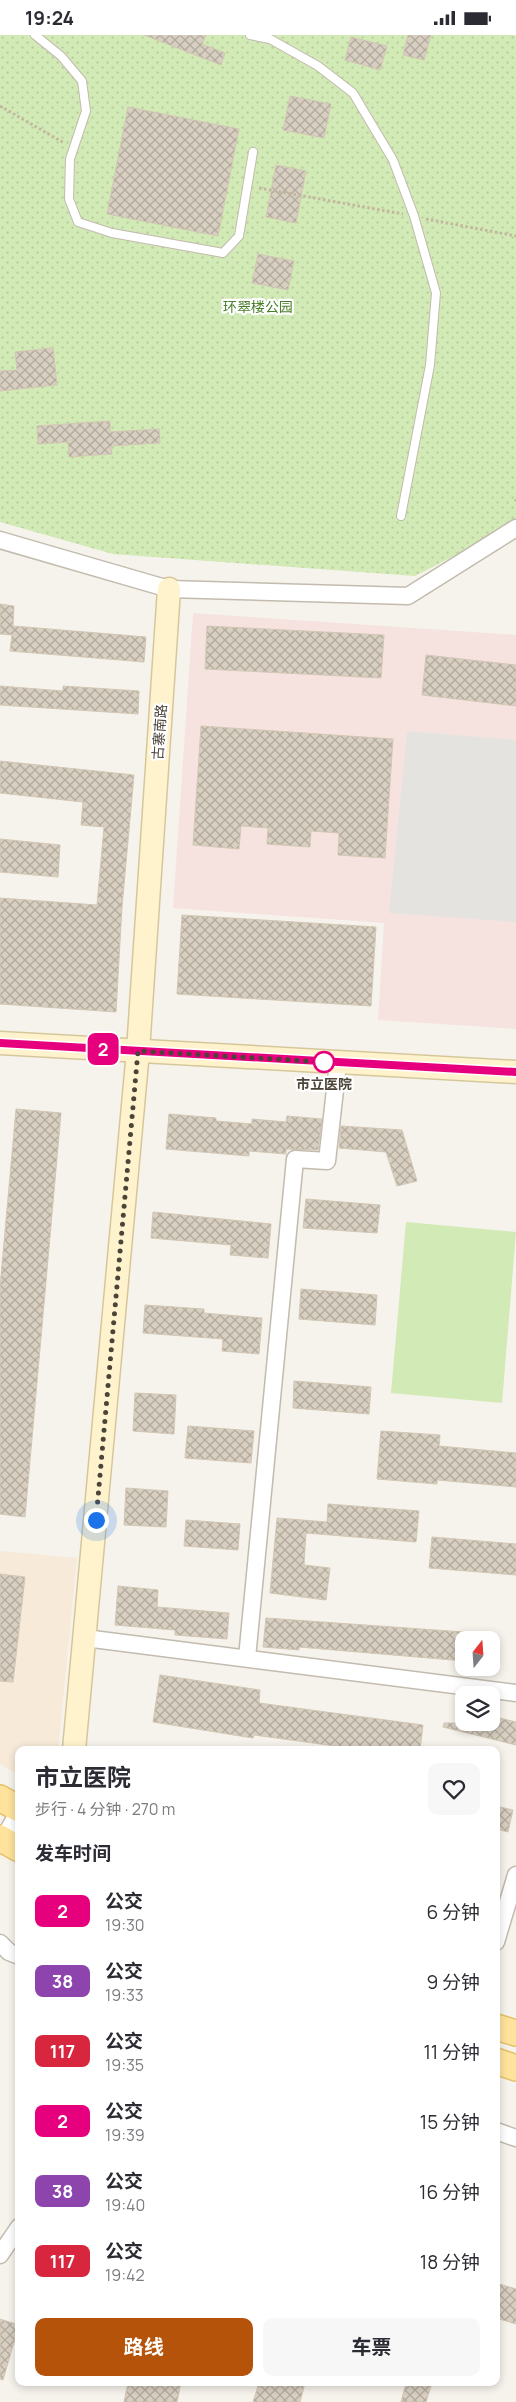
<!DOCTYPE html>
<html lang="zh">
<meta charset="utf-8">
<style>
body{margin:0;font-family:Manrope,"Noto Sans SC",sans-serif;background:#f7f7f7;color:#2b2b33;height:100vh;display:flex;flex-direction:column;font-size:19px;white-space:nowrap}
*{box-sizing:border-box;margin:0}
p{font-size:16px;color:#7c7c81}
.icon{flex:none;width:28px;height:28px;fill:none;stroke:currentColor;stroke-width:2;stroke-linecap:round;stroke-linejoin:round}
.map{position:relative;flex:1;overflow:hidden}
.sheet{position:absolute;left:15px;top:1711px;width:485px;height:640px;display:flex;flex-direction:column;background:#fff;border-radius:10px;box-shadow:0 2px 8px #0003}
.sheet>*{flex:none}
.badge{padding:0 10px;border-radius:8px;font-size:18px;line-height:32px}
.needle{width:32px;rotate:17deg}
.fabs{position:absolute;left:455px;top:1596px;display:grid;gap:10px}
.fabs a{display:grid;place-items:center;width:45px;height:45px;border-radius:10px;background:#fff;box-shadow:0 2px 8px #0003;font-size:25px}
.you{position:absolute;width:25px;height:25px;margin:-12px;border:4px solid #fff;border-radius:50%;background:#1a73e8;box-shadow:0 0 0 8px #1a73e833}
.map>.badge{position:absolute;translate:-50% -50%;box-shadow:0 0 0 2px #fff}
h2{padding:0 20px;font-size:19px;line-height:45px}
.round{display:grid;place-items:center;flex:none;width:52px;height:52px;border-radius:10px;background:#f7f7f7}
.head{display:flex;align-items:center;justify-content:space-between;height:85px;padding:0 20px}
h1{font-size:24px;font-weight:700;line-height:38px}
.action{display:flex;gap:10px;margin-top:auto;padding:10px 20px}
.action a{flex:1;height:58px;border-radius:10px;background:#b45309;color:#fff;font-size:20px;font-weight:700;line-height:58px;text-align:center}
.action a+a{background:#f7f7f7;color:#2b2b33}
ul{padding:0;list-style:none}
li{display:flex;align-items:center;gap:15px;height:70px;padding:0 20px}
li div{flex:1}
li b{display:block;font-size:19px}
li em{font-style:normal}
li .badge{min-width:55px;font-weight:700;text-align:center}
.status{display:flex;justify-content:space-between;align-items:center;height:35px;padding:0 25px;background:#fff;direction:ltr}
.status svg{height:14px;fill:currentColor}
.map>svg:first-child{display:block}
.commercial{fill:#f7ead8}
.medical{fill:#f6e3e0}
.green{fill:url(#green-dots)}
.pitch{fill:#d2eab5}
.parking{fill:#e5e3e0}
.building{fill:url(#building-cross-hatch);stroke:#d3c7b4}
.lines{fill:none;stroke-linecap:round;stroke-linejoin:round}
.lane-casing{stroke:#c2bbae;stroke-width:10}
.street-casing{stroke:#c2bbae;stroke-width:19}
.secondary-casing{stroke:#d6c79b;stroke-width:25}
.primary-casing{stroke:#e6c16a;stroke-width:28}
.path{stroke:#c4b79f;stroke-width:3;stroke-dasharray:2.5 2.5;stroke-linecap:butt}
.lane{stroke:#fff;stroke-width:8}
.street{stroke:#fff;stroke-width:16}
.secondary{stroke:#fff3cd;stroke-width:22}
.primary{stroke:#ffe39c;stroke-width:25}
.line-casing{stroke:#fff;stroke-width:11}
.line{stroke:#e6007e;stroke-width:8}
.walk{stroke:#4b4439;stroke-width:5;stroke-dasharray:0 9}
.stop-dot{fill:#fff;stroke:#e6007e;stroke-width:2.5}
.labels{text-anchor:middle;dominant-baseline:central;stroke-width:4.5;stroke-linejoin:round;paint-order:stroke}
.park-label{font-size:14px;fill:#4a7f2a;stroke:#fff}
.street-label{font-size:14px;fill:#4b4439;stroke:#fff}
.stop-label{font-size:14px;font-weight:bold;fill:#4b4439;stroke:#fff}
</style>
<div class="status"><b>19:24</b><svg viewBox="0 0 49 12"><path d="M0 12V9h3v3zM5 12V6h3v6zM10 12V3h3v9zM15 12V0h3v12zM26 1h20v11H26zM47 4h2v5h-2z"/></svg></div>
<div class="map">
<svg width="516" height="2367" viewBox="0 0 516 2367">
<defs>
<pattern id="green-dots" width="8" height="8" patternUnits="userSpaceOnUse" patternTransform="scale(1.25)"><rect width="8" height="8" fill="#d2eab5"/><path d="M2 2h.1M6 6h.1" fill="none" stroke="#b6ca9c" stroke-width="1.8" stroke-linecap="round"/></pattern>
<pattern id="building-cross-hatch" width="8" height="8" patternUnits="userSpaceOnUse" patternTransform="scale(1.25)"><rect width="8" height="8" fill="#d8cfc1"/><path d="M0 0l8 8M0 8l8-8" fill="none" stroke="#b1aa9e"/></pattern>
</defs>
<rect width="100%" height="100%" fill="#f6f3ec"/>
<path class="commercial" d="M0,1516L77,1523L58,1715H19V1740L0,1729Z"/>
<path class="medical" d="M193,578L516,600V994L378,985L384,888L173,873Z"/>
<path class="green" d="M0,0H516V489L415,541L113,519L0,487Z"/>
<path class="pitch" d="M406,1187L516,1197L502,1368L391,1358Z"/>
<path class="parking" d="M407,696L516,705V887L389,878Z"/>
<g class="building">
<path d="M144,0H206L202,9L225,18L221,30Z"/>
<path d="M408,0H431L424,25L403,20Z"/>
<path d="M351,2L387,11L380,35L345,25Z"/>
<path d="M290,61L331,69L324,103L283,95Z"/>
<path d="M128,72L239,94L218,201L107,179Z"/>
<path d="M276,130L306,136L296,188L266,182Z"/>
<path d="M258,219L294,226L288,255L252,248Z"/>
<path d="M53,313L57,350L0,356V336L17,335L15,317Z"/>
<path d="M110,386V397L159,394L160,408L111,411L112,419L69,422L68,407L38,409L37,391Z"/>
<path d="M0,569L14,571L13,591L146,602L144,627L10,616L12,600L0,599Z"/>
<path d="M207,591L384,600L381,643L205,634Z"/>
<path d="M426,620L516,630V671L422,660Z"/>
<path d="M0,651L63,656V651L139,656L138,679L0,670Z"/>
<path d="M201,691L393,704L385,823L338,820L339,798L311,796L310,812L267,809L268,793L241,791L239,814L193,810Z"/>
<path d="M0,726L134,740L122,872L116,977L0,969V863L97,870L104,792L81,790L83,767L0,758Z"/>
<path d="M0,804L60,810L58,842L0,837Z"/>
<path d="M182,880L376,892L371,971L177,959Z"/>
<path d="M16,1074L61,1078L25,1482L0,1479V1252Z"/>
<path d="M169,1079L216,1083V1086L252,1089V1084L286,1087L287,1081L322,1084L318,1115L286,1114V1119L249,1116V1121L166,1114Z"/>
<path d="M341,1091L402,1095L417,1146L397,1151L386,1117L339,1113Z"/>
<path d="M306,1164L380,1170L377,1198L303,1193Z"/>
<path d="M153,1177L271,1189L268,1223L230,1220L231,1210L151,1203Z"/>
<path d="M301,1254L377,1260L375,1290L299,1284Z"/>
<path d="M145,1270L204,1274V1278L262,1283L259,1319L222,1316L223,1304L143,1298Z"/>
<path d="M294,1346L371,1352L369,1379L293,1373Z"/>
<path d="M135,1358L176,1360L174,1399L133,1396Z"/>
<path d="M188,1391L254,1396L251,1428L185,1423Z"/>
<path d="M381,1396L440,1400L439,1411L516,1418V1452L437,1445V1449L377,1444Z"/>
<path d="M126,1453L168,1456L166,1492L124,1490Z"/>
<path d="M328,1469L419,1476L416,1507L306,1498L304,1530L330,1533L326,1565L270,1558L277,1483L327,1487Z"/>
<path d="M186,1485L240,1489L238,1515L184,1511Z"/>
<path d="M432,1502L516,1509V1540L429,1533Z"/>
<path d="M0,1539L25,1542L13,1647L0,1646Z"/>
<path d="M118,1551L158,1555L157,1572L229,1578L227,1604L175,1600V1595L115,1590Z"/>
<path d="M266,1583L464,1597V1626L299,1612V1615L263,1612Z"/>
<path d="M160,1640L260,1655L259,1668L423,1690L420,1715H364L254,1700L253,1703L153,1687Z"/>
<path d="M491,1681L516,1687V1710L443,1692L444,1688H491Z"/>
<path d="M496,1771L513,1775L508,1797L496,1794Z"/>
<path d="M496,2248L516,2254V2289L496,2283Z"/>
<path d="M0,2284L19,2290L3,2345L0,2344Z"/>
<path d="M128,2348H181L177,2367H124Z"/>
<path d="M259,2348H305L300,2367H253Z"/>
<path d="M406,2348H432L426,2367H401Z"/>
</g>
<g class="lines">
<g class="lane-casing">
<g id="lane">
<path d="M35,0L61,21L82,46L86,76L70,124L69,164L78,187L112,198L223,218L239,201L253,117"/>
<path d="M250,0L270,4L318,31L353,58L393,125L414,181L436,258L430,330L401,481"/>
</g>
</g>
<g class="street-casing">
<g id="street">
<path d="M0,505L169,554L408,561L516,493"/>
<path d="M85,1603L516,1658"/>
<path d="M247,1623L295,1124L327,1126L338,1028"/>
<path d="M0,1810L19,1776"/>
<path d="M496,1907L516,1840"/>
<path d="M0,1908L9,1917L19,1921"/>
<path d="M496,2096L516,2103"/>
<path d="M0,2220L19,2192"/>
</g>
</g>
<g class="secondary-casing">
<g id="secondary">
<path d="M0,1008L516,1037"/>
<path d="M74,1715L138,1016L169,554"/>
</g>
</g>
<g class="primary-casing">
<g id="primary">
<path d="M0,1763L19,1774"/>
<path d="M0,1803L19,1814"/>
<path d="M496,1992L516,1998"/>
<path d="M496,2026L516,2033"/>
</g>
</g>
<g class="path">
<path d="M0,71L64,108"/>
<path d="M259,153L403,179"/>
<path d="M426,184L516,201"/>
<path d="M516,464V468"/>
</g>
<use href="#lane" class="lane"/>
<use href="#street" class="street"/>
<use href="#secondary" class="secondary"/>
<use href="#primary" class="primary"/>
</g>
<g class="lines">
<g class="line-casing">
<path id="line" d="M0,1008L516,1037"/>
</g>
<use href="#line" class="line"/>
<path class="walk" d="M96,1485L138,1016L324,1027"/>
</g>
<circle class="stop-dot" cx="324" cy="1027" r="10"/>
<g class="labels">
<g class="park-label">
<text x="258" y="271">环翠楼公园</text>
</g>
<g class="street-label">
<text transform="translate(159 697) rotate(-86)">古寨南路</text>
</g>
<g class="stop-label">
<text x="324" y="1048">市立医院</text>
</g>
</g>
</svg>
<div class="fabs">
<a><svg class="needle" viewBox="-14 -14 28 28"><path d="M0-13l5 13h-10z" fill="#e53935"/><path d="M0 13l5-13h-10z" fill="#7c7c81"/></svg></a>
<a><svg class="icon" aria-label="layers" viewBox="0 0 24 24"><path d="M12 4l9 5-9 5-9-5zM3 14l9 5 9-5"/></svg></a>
</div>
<div class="you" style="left:96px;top:1485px"></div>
<b class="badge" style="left:103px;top:1014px;background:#e6007e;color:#fff">2</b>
<section class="sheet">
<div class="head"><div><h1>市立医院</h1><p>步行 · 4 分钟 · 270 m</p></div><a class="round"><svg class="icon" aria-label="heart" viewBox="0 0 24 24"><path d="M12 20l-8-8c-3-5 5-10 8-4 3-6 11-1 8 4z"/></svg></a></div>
<h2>发车时间</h2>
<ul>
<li><span class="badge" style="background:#e6007e;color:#fff">2</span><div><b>公交</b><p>19:30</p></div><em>6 分钟</em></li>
<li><span class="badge" style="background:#8e44ad;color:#fff">38</span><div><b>公交</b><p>19:33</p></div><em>9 分钟</em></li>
<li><span class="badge" style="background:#d7263d;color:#fff">117</span><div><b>公交</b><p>19:35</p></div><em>11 分钟</em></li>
<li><span class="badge" style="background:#e6007e;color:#fff">2</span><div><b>公交</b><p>19:39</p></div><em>15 分钟</em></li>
<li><span class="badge" style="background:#8e44ad;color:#fff">38</span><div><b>公交</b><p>19:40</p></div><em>16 分钟</em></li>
<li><span class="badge" style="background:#d7263d;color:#fff">117</span><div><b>公交</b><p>19:42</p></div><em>18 分钟</em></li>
</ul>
<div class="action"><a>路线</a><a>车票</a></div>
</section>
</div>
